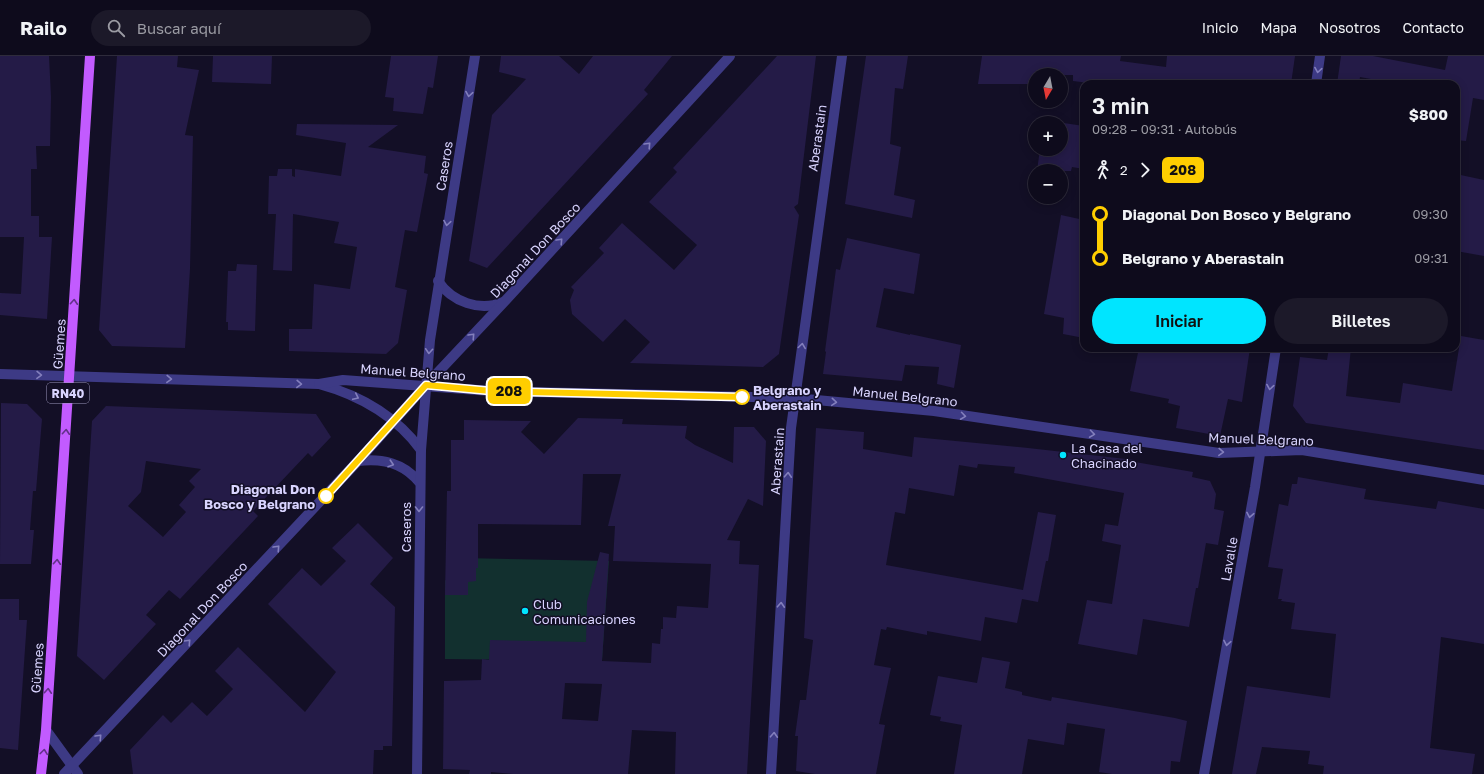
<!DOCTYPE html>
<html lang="es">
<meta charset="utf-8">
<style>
body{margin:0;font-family:"Golos Text",sans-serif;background:#1c1929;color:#f1f3f6;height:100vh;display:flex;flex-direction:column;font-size:15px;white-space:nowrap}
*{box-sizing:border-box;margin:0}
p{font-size:13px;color:#9b9ba3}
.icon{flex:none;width:22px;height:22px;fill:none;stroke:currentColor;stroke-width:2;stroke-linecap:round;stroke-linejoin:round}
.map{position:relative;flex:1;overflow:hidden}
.drawer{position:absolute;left:1080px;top:24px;width:380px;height:272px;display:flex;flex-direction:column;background:#0e0b1c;border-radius:12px;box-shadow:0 2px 10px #0003,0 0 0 1px #2e2b3b}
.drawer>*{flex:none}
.badge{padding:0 8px;border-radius:6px;font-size:14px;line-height:26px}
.needle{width:26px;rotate:190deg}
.buttons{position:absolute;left:1028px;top:12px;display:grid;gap:8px}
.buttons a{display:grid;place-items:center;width:40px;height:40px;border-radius:50%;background:#0e0b1c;box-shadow:0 2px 10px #0003,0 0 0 1px #2e2b3b;font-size:20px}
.map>.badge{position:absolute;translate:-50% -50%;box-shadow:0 0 0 2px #fff}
.legs{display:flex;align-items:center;gap:6px;height:44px;padding:0 12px;font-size:13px}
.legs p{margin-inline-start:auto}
.head{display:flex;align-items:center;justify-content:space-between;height:68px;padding:0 12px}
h1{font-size:22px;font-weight:600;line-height:30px}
.action{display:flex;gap:8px;margin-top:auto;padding:8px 12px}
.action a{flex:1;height:46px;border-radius:24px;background:#00e5ff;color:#111;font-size:16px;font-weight:600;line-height:46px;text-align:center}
.action a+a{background:#1c1929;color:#f1f3f6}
ul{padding:0 12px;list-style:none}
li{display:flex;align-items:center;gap:14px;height:44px;font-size:15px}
li i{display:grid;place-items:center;width:6px;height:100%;margin:0 5px;background:currentColor}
li i::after{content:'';width:10px;height:10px;margin:-5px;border:3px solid;border-radius:50%;background:#0e0b1c}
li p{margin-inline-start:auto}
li:first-child i{background:linear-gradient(#0000 50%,currentColor 0)}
li:last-child i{background:linear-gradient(currentColor 50%,#0000 0)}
header{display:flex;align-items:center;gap:24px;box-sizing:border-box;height:56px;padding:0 20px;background:#0e0b1c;border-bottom:1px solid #2e2b3b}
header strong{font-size:19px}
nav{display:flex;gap:22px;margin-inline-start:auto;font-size:14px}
.search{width:280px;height:36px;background:#1c1929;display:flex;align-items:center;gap:10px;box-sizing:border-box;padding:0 14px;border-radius:22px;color:#9b9ba3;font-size:15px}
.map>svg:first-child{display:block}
.green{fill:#12302f}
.building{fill:#241b47;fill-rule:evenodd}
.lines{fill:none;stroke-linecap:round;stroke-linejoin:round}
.minor{stroke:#3d3a85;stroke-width:10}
.major{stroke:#c25bff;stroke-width:10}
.oneway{stroke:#837fbc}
.oneway2{stroke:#623188}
.line-1-casing{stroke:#fff;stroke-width:9}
.line-1{stroke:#ffce00;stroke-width:6}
.stop-1-dot{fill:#fff;stroke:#ffce00;stroke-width:2}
.poi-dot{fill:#00e5ff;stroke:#130f26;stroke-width:1.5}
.labels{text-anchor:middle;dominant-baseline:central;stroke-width:3;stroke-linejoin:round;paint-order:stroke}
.shield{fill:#130f26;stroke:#9e99be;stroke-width:1}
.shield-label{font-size:12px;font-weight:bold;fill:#d9d4ff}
.street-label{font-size:13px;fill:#d9d4ff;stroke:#130f26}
.stop-label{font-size:13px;font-weight:bold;fill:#d9d4ff;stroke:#130f26;text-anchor:start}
.poi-label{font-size:13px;fill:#d9d4ff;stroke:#130f26;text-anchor:start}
</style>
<header>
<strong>Railo</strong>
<div class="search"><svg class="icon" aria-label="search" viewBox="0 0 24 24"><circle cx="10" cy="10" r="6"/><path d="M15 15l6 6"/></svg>Buscar aquí</div>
<nav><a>Inicio</a><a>Mapa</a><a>Nosotros</a><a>Contacto</a></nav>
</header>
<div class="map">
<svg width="1484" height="718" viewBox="0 0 1484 718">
<rect width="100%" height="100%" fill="#130f26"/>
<path class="green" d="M462,502L609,505L602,605L445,603V525Z"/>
<g class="building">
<path d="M0,0H49L51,41L50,90H36L37,113H31V160H39V181H30H52L47,263L0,259V237L21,238L24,181H0Z"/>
<path d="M117,0H178L177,11L199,14L185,79L193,80L190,213L185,292L112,290L99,274Z"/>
<path d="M213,0H272L271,28L212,26Z"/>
<path d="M391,0H438L433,32L428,31L423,58L393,55L394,42L385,41Z"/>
<path d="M501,0H559L579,18L593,0H672L644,34L648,38L487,212L469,205L492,59L526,23L499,16Z"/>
<path d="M777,0H816L798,148L794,151L799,159L779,298L763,311L630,307L650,286L625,263L603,286L572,258L570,244L574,234L571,231L604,197L599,192L622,167L674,214L697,189L649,146L677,116L673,112Z"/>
<path d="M866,0H908L903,33L895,32L890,88L901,91L894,139L915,144L912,162L845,148Z"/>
<path d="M982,0H1121L1120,5L1166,11L1167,0H1295L1291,28H1151L1117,24V28H1097L1073,25V19H1035V28H978Z"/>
<path d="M1341,0H1373L1445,14L1448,0H1484V44L1473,42L1466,85L1456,84V28H1398L1360,21L1359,28H1337Z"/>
<path d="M1043,64L1084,70V113L1072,111L1071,115H1037L1040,93H1061V67H1043Z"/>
<path d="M297,68L398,69L368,91L426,100L424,117L428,118L417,176L405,174L395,231L407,234L398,287L386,298L289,295V273H312L314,228L350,233L357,191L334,187L339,166L293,158L292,215L273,214L276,158H268L269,120H277L278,113H292V120L295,121V113L341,120L346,87L296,79Z"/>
<path d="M1456,118L1484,124V200L1456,195Z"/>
<path d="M1061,159L1084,164V282L1063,278L1064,262L1044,258Z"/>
<path d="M847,182L920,198L914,238L884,232L876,271L910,279V278L961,289L954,332L937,328L939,311L905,309L902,325L823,318L826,296L825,295L836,213L840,214Z"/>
<path d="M237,208L257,209L255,275L228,274V266H226L228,215H236Z"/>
<path d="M1461,280L1484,284V394L1306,367L1293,350L1300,301L1327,304L1329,292H1351L1346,340L1400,347L1403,327L1452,335Z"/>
<path d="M1139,292H1250L1242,346L1228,343L1220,380L1176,372L1180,350L1168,347L1169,343L1130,335Z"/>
<path d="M1,347L27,348L42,363L36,435H33L30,474H34L31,508H0Z"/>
<path d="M106,350L316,358L331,381L312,401L308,397L253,455L258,460L180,543L169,534L146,559L156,568L104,624L77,600L92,365ZM146,405L201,413L189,425L195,431L179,449L186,456L163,481L128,450L141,436Z"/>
<path d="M578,362L623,363L622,368L687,370L685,382L695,389L733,407L734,371H754L766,385L763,450L748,443L727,484L740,485L739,508L759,509L747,718H675L676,676L632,674L628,718H513L491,716V718H469L470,714L443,713L444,625L481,624L482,603L489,604L490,584L586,586L587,546L600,496L609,498L602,605L651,607L652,587L660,588L661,573H663V561L676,562L677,550L708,552L711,508L613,505L615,470H608L621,418H583L581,469L478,468V512H476V525L468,526V539H445L447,435H451V384H464V364L531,365L521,376L544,398ZM565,627L602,628L598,665L562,663Z"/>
<path d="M816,372L864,376L863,393L912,401L914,381L1028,392L1135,404V406L1193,416L1192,421L1210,425L1216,438L1214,453L1224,455L1218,489L1206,487L1198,532H1196L1189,571L1143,563L1137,599L1078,588L1087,544L1112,548L1121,489L1102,485L1105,468L1118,470L1124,437L1014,417L1015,411L978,408L977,412L959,409L954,440L909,432L905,458L895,456L886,509L1023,534L1038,456L1056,459L1048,505H1046L1038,546L1022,543L1017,567L985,561L981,585L927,575V579L887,571L886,574L881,573L874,609L891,612L879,668L885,669L876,718H815L796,715L798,680H795L800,644H806L813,584L804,582Z"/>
<path d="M1298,421L1366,433L1364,443L1436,453L1438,445L1484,453V588L1441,581L1430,692L1475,698L1472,718H1323L1324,710L1308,708L1310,695L1262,691L1256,718H1232L1247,630L1330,642L1336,578L1291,573L1295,547L1281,545L1282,543H1278L1283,513L1268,511L1279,448L1288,450L1292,428H1297Z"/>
<path d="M358,467L393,502L370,528L395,551L392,690H383V694H374L373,718H133L130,694L163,659L171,667L192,646L207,660L233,633L215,615L238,591L305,656L336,616L268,548L302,512L321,530L346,505L332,492Z"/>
<path d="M0,543H19V564H27L18,694L0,692Z"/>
<path d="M982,601L1010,606L1005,632L1022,636V639L1051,645L1052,641L1175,662L1187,665L1180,706L1171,705L1170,718H1112L1099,716L1105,673L1067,667L1064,689L1028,683L1022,718H954L962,669L940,665L941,661L930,659L938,620L977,627Z"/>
</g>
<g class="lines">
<g class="minor">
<path d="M1316,28L1320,0"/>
<path d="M438,225C452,246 480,256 503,246"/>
<path d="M0,318L319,328C359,339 396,360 421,394"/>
<path d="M319,328L343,324L491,335L795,342L934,355L1219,397L1302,394L1484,424"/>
<path d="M358,405C381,402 404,407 419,426"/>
<path d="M46,674L78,718"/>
<path d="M64,718L358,405L426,329L505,245L730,0"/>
<path d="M417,718L421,394L430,284L475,0"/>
<path d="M771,718L791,372L842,0"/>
<path d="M1204,718L1255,431L1276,292"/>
</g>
<path class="major" d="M41,718L46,674L90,0"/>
</g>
<defs><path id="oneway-chevron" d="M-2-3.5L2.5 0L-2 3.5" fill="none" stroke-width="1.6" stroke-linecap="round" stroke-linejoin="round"/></defs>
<g class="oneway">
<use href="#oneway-chevron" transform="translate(1318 14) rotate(99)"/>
<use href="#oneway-chevron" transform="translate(469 38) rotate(99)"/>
<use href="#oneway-chevron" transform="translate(648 89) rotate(-47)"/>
<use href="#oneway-chevron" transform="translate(447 167) rotate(99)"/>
<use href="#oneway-chevron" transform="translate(560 185) rotate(-47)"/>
<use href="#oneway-chevron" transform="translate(472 280) rotate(-47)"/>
<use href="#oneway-chevron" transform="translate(802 290) rotate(-82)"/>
<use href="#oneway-chevron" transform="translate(429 295) rotate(94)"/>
<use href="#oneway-chevron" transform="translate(39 319) rotate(1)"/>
<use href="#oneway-chevron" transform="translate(169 323) rotate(2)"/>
<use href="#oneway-chevron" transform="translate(299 328) rotate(2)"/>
<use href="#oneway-chevron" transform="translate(1270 331) rotate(99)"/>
<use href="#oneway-chevron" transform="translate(356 341) rotate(25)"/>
<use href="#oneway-chevron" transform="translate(834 346) rotate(5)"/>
<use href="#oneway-chevron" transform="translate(963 360) rotate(8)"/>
<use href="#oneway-chevron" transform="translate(1092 378) rotate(8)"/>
<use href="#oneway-chevron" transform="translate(1221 396) rotate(2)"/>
<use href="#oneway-chevron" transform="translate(391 408) rotate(18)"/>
<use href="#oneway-chevron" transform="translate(788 419) rotate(-87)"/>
<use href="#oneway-chevron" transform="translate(419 453) rotate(90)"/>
<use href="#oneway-chevron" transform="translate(1250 459) rotate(100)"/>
<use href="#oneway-chevron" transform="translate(277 492) rotate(-47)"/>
<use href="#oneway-chevron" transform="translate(781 549) rotate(-87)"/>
<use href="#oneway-chevron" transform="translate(188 586) rotate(-47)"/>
<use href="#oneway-chevron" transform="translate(1227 587) rotate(100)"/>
<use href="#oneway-chevron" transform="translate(774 679) rotate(-87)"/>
<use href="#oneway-chevron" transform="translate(99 681) rotate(-47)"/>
</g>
<g class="oneway2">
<use href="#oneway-chevron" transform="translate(74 246) rotate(-86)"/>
<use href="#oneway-chevron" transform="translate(66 376) rotate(-86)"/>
<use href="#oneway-chevron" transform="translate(57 506) rotate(-86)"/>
<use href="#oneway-chevron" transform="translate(48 635) rotate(-86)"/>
<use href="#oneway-chevron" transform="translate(44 696) rotate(-83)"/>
</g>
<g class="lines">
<g class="line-1-casing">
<path id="line-1" d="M326,440L426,329L491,335L742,341"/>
</g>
<use href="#line-1" class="line-1"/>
</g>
<g class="stop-1-dot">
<circle cx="742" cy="341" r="7"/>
<circle cx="326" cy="440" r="7"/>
</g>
<g class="poi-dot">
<circle cx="1063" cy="399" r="4"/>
<circle cx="525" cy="555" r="4"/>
</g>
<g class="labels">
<rect class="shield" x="47" y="327" width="42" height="20" rx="3"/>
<g class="shield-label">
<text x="68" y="337">RN40</text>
</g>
<g class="street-label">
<text transform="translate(817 82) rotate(-82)">Aberastain</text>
<text transform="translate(444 110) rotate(-81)">Caseros</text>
<text transform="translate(535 194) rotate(-47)">Diagonal Don Bosco</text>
<text transform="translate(59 288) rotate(-86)">Güemes</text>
<text transform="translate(413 316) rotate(4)">Manuel Belgrano</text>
<text transform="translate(905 340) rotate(6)">Manuel Belgrano</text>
<text transform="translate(1261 383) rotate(2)">Manuel Belgrano</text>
<text transform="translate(777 405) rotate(-86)">Aberastain</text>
<text transform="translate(406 471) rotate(-90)">Caseros</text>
<text transform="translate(1229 503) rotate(-80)">Lavalle</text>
<text transform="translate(202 553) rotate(-47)">Diagonal Don Bosco</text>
<text transform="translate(37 612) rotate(-86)">Güemes</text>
</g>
<g class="stop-label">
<text x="753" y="334">Belgrano y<tspan x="753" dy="15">Aberastain</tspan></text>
<text x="315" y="433" text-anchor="end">Diagonal Don<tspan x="315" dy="15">Bosco y Belgrano</tspan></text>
</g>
<g class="poi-label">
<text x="1071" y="392">La Casa del<tspan x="1071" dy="15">Chacinado</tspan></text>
<text x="533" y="548">Club<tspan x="533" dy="15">Comunicaciones</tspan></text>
</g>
</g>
</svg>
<div class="buttons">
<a><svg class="needle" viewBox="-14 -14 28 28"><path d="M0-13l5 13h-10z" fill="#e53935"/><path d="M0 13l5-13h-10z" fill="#9b9ba3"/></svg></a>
<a>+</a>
<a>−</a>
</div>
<b class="badge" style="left:509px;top:335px;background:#ffce00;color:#111">208</b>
<section class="drawer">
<div class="head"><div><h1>3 min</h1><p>09:28 – 09:31 · Autobús</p></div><b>$800</b></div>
<div class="legs"><svg class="icon" aria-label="walk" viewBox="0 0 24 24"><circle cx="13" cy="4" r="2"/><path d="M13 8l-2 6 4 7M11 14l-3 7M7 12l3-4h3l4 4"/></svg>2<svg class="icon" aria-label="forward" viewBox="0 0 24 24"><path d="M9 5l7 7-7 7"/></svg><b class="badge" style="background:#ffce00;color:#111">208</b></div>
<ul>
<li><i style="color:#ffce00"></i><b>Diagonal Don Bosco y Belgrano</b><p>09:30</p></li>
<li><i style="color:#ffce00"></i><b>Belgrano y Aberastain</b><p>09:31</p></li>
</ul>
<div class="action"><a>Iniciar</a><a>Billetes</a></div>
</section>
</div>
